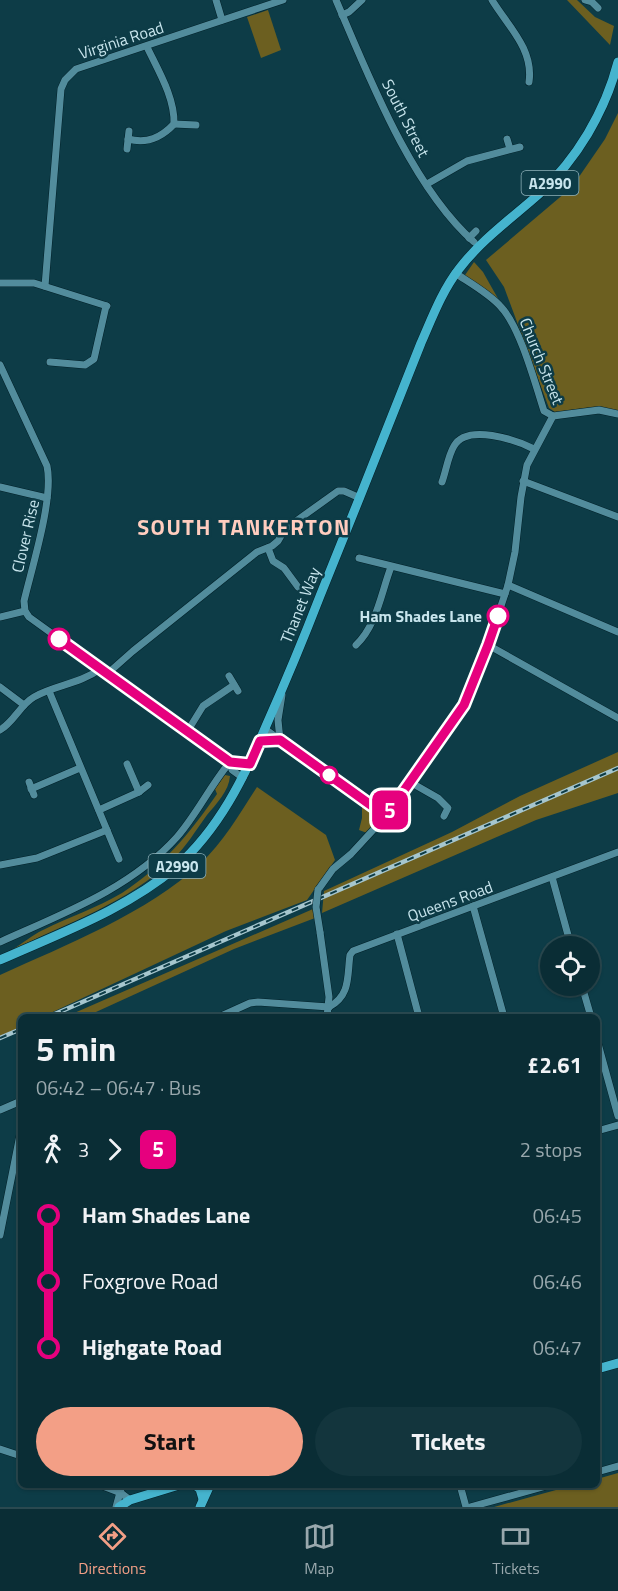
<!DOCTYPE html>
<meta charset="utf-8">
<style>
body{margin:0;font-family:"Titillium Web",sans-serif;background:#13353d;color:#f1f3f6;height:100vh;display:flex;flex-direction:column;font-size:22px;white-space:nowrap}
*{box-sizing:border-box;margin:0}
p{font-size:20px;color:#99a8ad}
.icon{flex:none;width:33px;height:33px;fill:none;stroke:currentColor;stroke-width:2;stroke-linecap:round;stroke-linejoin:round}
.map{position:relative;flex:1;overflow:hidden}
.side{position:absolute;left:18px;top:1014px;width:582px;height:474px;display:flex;flex-direction:column;background:#0a2d35;border-radius:9px;box-shadow:0 2px 4px #0004,0 0 0 2px #2a4950}
.side>*{flex:none}
.badge{padding:0 12px;border-radius:9px;font-size:21px;line-height:39px}
.fabs{position:absolute;left:540px;top:936px;display:grid;gap:12px}
.fabs a{display:grid;place-items:center;width:60px;height:60px;border-radius:50%;background:#0a2d35;box-shadow:0 2px 4px #0004,0 0 0 2px #2a4950;font-size:30px}
.map>.badge{position:absolute;translate:-50% -50%;box-shadow:0 0 0 3px #fff}
.legs{display:flex;align-items:center;gap:9px;height:66px;padding:0 18px;font-size:20px}
.legs p{margin-inline-start:auto}
.head{display:flex;align-items:center;justify-content:space-between;height:102px;padding:0 18px}
h1{font-size:33px;font-weight:700;line-height:45px}
.primary-button{display:flex;gap:12px;margin-top:auto;padding:12px 18px}
.primary-button a{flex:1;height:69px;border-radius:36px;background:#f39f86;color:#111;font-size:24px;font-weight:700;line-height:69px;text-align:center}
.primary-button a+a{background:#13353d;color:#f1f3f6}
ul{padding:0 18px;list-style:none}
li{display:flex;align-items:center;gap:21px;height:66px;font-size:22px}
li i{display:grid;place-items:center;width:9px;height:100%;margin:0 8px;background:currentColor}
li i::after{content:'';width:15px;height:15px;margin:-8px;border:4px solid;border-radius:50%;background:#0a2d35}
li p{margin-inline-start:auto}
li:first-child i{background:linear-gradient(#0000 50%,currentColor 0)}
li:last-child i{background:linear-gradient(currentColor 50%,#0000 0)}
.dock{display:flex;justify-content:space-around;align-items:center;height:84px;border-top:2px solid #2a4950;background:#0a2d35;font-size:16px;color:#99a8ad}
.dock a{display:grid;justify-items:center;gap:3px}
.dock .on{color:#f39f86}
.map>svg:first-child{display:block}
.green{fill:#6c5f20}
.lines{fill:none;stroke-linecap:round;stroke-linejoin:round}
.minor-casing{stroke:#022129;stroke-width:8}
.major-casing{stroke:#022129;stroke-width:10}
.minor{stroke:#528c9c;stroke-width:7}
.major{stroke:#45b4ce;stroke-width:9}
.rail-casing{stroke:#a6c6ce;stroke-width:4.5}
.rail{stroke:#0d3c47;stroke-width:2;stroke-dasharray:7;stroke-linecap:butt}
.minor-bridge-casing{stroke:#022129;stroke-width:8;stroke-linecap:butt}
.minor-bridge{stroke:#528c9c;stroke-width:7}
.line-1-casing{stroke:#fff;stroke-width:14}
.line-1{stroke:#e6007e;stroke-width:9}
.stop-1-dot{fill:#fff;stroke:#e6007e;stroke-width:3}
.labels{text-anchor:middle;dominant-baseline:central;stroke-width:5;stroke-linejoin:round;paint-order:stroke}
.shield{fill:#0d3c47;stroke:#90b2bb;stroke-width:1.5}
.shield-label{font-size:15px;font-weight:bold;fill:#c8e5ed}
.street-label{font-size:16px;fill:#c8e5ed;stroke:#0d3c47}
.stop-label{font-size:16px;font-weight:bold;fill:#c8e5ed;stroke:#0d3c47;text-anchor:end}
.district-label{font-size:22px;font-weight:bold;letter-spacing:1.5px;fill:#ffcdbf;stroke:#0d3c47}
</style>
<div class="map">
<svg width="618" height="1507" viewBox="0 0 618 1507">
<rect width="100%" height="100%" fill="#0d3c47"/>
<g class="green">
<path d="M567,0H577L595,17L614,26L610,45Z"/>
<path d="M268,10L281,50L261,58L247,17Z"/>
<path d="M618,113V413L594,407L555,412L549,408L504,287L486,260L572,187L605,139Z"/>
<path d="M474,262L483,272L505,311L463,278Z"/>
<path d="M618,752V793L536,820L322,913L324,891L452,832L520,796Z"/>
<path d="M225,775L230,776C229,791 216,804 207,815C196,830 186,847 173,859C128,903 67,923 12,950C22,944 32,935 43,930C69,917 97,908 122,893C162,867 191,832 217,794L215,789Z"/>
<path d="M257,787L326,835L335,860L307,900L226,931L42,1017H21V1027L0,1036V975C64,946 149,912 200,864C223,843 240,813 257,787Z"/>
<path d="M362,804L379,816L377,822L367,833L359,830L362,818Z"/>
<path d="M313,909L315,918L234,949L85,1017H65Z"/>
<path d="M618,1473V1507H494L574,1485H597V1479Z"/>
</g>
<g class="lines">
<g class="minor-casing">
<g id="minor">
<path d="M216,0L222,20"/>
<path d="M336,0C369,77 411,186 474,242"/>
<path d="M492,0C507,25 534,49 529,82"/>
<path d="M585,0L592,2L598,8"/>
<path d="M342,15L349,12L362,0"/>
<path d="M174,124L196,125"/>
<path d="M128,139C147,144 161,138 174,124C175,98 158,70 147,47"/>
<path d="M507,139L510,149"/>
<path d="M127,149L129,131"/>
<path d="M427,184L467,161L520,147"/>
<path d="M469,238L476,231"/>
<path d="M455,273C470,283 490,294 501,307C520,327 535,383 544,411L553,416L599,410L618,414"/>
<path d="M0,283H34L107,306"/>
<path d="M45,286L61,89L65,80L76,69L283,0"/>
<path d="M50,362L85,365L94,359L106,306"/>
<path d="M0,365L47,466C54,498 32,567 24,601L25,611L29,617L230,762L250,764"/>
<path d="M523,481L618,517"/>
<path d="M442,482C446,471 448,456 454,446C467,423 516,440 534,449"/>
<path d="M0,487L47,498"/>
<path d="M268,548L273,561L284,568L298,587"/>
<path d="M359,558L505,594"/>
<path d="M508,585L618,632"/>
<path d="M0,617L25,611"/>
<path d="M356,645C377,625 381,593 391,567"/>
<path d="M488,645L618,718"/>
<path d="M107,674L133,651L257,552L272,546L278,541L285,529L338,491H344L360,498"/>
<path d="M229,676L238,691"/>
<path d="M0,687L24,705"/>
<path d="M49,691L119,859"/>
<path d="M265,729L386,816"/>
<path d="M0,730C14,722 20,705 34,697C55,685 80,684 100,669"/>
<path d="M187,732L203,706L234,685"/>
<path d="M280,740L278,720L282,695"/>
<path d="M260,741L280,740"/>
<path d="M230,762L232,770L243,778"/>
<path d="M127,764L139,792"/>
<path d="M29,782L34,795"/>
<path d="M410,782L438,798L448,808L444,816"/>
<path d="M31,789L80,768"/>
<path d="M99,810L139,792L148,785"/>
<path d="M0,865L37,858L107,830"/>
<path d="M552,877L571,946"/>
<path d="M318,890L333,869L351,854L386,816L464,705L488,645L508,585L515,552L521,497L527,465L553,416"/>
<path d="M473,906L504,1017"/>
<path d="M320,932L329,997L327,1017"/>
<path d="M397,934L419,1017"/>
<path d="M0,942C62,914 130,889 177,837C197,814 210,786 230,762"/>
<path d="M582,986L591,1017"/>
<path d="M329,1007C351,995 347,976 350,955L353,951L618,852"/>
<path d="M219,1017L250,1003L258,1002L329,1007"/>
<path d="M597,1040L618,1116"/>
<path d="M0,1110L21,1101"/>
<path d="M597,1131L618,1125"/>
<path d="M0,1235L21,1130"/>
<path d="M597,1356L600,1368"/>
<path d="M0,1449L21,1456"/>
<path d="M597,1472L618,1466"/>
<path d="M100,1485L121,1493L130,1500"/>
<path d="M460,1485L466,1507"/>
<path d="M116,1507L122,1485"/>
<path d="M470,1507L550,1485"/>
</g>
</g>
<g class="major-casing">
<g id="major">
<path d="M0,960C60,933 125,910 176,867C219,829 244,778 266,726C285,683 303,640 320,596C354,512 388,427 421,343C432,318 442,291 459,269C481,240 512,218 539,194C577,159 605,112 618,62"/>
<path d="M597,1369L618,1363"/>
<path d="M195,1485L200,1489L203,1499"/>
<path d="M119,1507L130,1500L179,1485"/>
<path d="M200,1507L210,1485"/>
</g>
</g>
<use href="#minor" class="minor"/>
<use href="#major" class="major"/>
<g class="rail-casing">
<g id="rail">
<path d="M48,1017L618,768"/>
<path d="M0,1038L21,1029"/>
</g>
</g>
<use href="#rail" class="rail"/>
<g class="minor-bridge-casing">
<path id="minor-bridge" d="M318,890L316,907L320,932"/>
</g>
<use href="#minor-bridge" class="minor-bridge"/>
</g>
<g class="lines">
<g class="line-1-casing">
<path id="line-1" d="M59,639L230,762L250,764L260,741L280,740L386,816L464,705L488,645L498,616"/>
</g>
<use href="#line-1" class="line-1"/>
</g>
<g class="stop-1-dot">
<circle cx="498" cy="616" r="10"/>
<circle cx="59" cy="639" r="10"/>
<circle cx="329" cy="775" r="8"/>
</g>
<g class="labels">
<g class="shield">
<rect x="521.5" y="171" width="57" height="24" rx="4.5"/>
<rect x="148.5" y="854" width="57" height="24" rx="4.5"/>
</g>
<g class="shield-label">
<text x="550" y="183">A2990</text>
<text x="177" y="866">A2990</text>
</g>
<g class="street-label">
<text transform="translate(121 40) rotate(-18)">Virginia Road</text>
<text transform="translate(406 118) rotate(63)">South Street</text>
<text transform="translate(542 361) rotate(68)">Church Street</text>
<text transform="translate(25 536) rotate(-77)">Clover Rise</text>
<text transform="translate(300 605) rotate(-68)">Thanet Way</text>
<text transform="translate(450 901) rotate(-20)">Queens Road</text>
</g>
<g class="stop-label">
<text x="482" y="616">Ham Shades Lane</text>
</g>
<g class="district-label">
<text x="244" y="527">SOUTH TANKERTON</text>
</g>
</g>
</svg>
<div class="fabs">
<a><svg class="icon" aria-label="locate" viewBox="0 0 24 24"><circle cx="12" cy="12" r="6"/><path d="M12 2v4M12 18v4M2 12h4M18 12h4"/></svg></a>
</div>
<b class="badge" style="left:390px;top:810px;background:#e6007e;color:#fff">5</b>
<section class="side">
<div class="head"><div><h1>5 min</h1><p>06:42 – 06:47 · Bus</p></div><b>£2.61</b></div>
<div class="legs"><svg class="icon" aria-label="walk" viewBox="0 0 24 24"><circle cx="13" cy="4" r="2"/><path d="M13 8l-2 6 4 7M11 14l-3 7M7 12l3-4h3l4 4"/></svg>3<svg class="icon" aria-label="forward" viewBox="0 0 24 24"><path d="M9 5l7 7-7 7"/></svg><b class="badge" style="background:#e6007e;color:#fff">5</b><p>2 stops</p></div>
<ul>
<li><i style="color:#e6007e"></i><b>Ham Shades Lane</b><p>06:45</p></li>
<li><i style="color:#e6007e"></i><span>Foxgrove Road</span><p>06:46</p></li>
<li><i style="color:#e6007e"></i><b>Highgate Road</b><p>06:47</p></li>
</ul>
<div class="primary-button"><a>Start</a><a>Tickets</a></div>
</section>
</div>
<nav class="dock">
<a class="on"><svg class="icon" aria-label="directions" viewBox="0 0 24 24"><path d="M12 3l9 9-9 9-9-9zM9 14v-3h6M13 9l2 2-2 2"/></svg>Directions</a>
<a><svg class="icon" aria-label="map" viewBox="0 0 24 24"><path d="M3 6l6-2 6 2 6-2v14l-6 2-6-2-6 2zM9 4v14M15 6v14"/></svg>Map</a>
<a><svg class="icon" aria-label="tickets" viewBox="0 0 24 24"><path d="M3 7h18v10H3zM15 7v10"/></svg>Tickets</a>
</nav>
